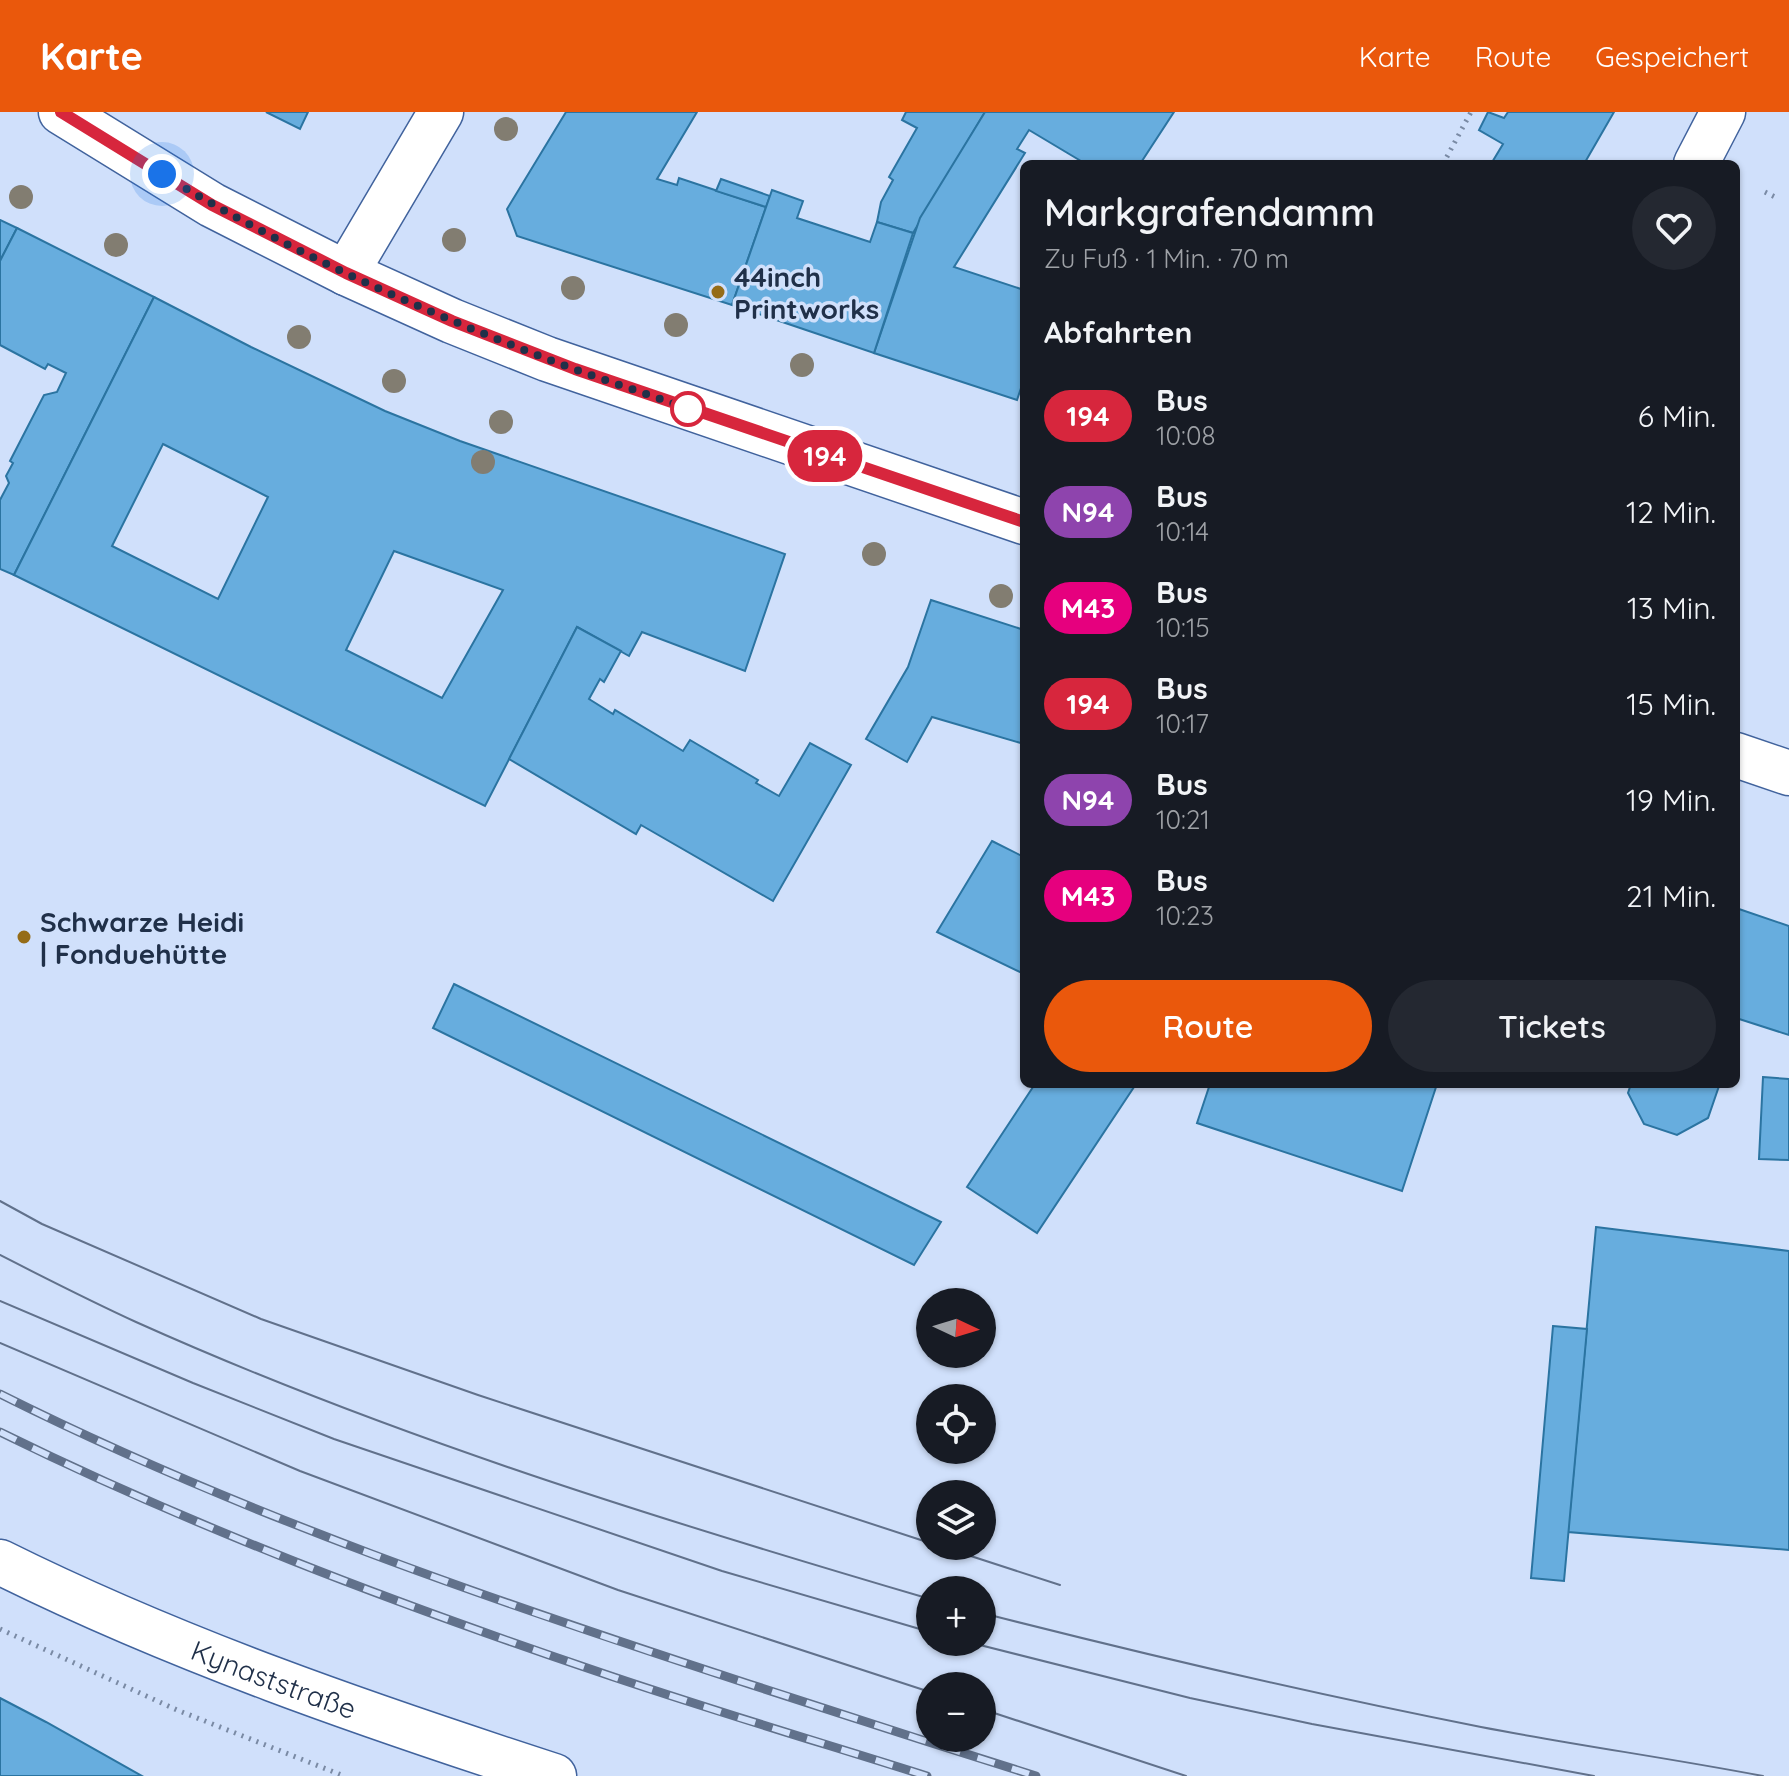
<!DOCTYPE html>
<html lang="de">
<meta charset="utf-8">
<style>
body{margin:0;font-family:Quicksand,sans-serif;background:#242831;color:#f1f3f6;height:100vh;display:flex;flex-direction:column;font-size:30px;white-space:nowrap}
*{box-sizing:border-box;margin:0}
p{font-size:26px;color:#9ea1a6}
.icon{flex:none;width:44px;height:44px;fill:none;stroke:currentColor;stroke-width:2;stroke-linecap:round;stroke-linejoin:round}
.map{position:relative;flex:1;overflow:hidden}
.sheet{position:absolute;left:1020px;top:48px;width:720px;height:928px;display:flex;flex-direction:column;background:#171b24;border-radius:12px;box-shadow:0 2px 6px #0004}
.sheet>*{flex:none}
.badge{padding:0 16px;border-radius:26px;font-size:28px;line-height:52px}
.needle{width:52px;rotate:94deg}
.tools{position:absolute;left:916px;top:1176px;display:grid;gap:16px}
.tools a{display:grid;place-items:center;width:80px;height:80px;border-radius:50%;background:#171b24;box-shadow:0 2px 6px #0004;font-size:40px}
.you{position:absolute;width:40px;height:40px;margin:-20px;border:6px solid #fff;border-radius:50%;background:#1a73e8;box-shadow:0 0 0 12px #1a73e833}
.map>.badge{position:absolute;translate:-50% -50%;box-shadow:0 0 0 4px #fff}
h2{padding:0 24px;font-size:30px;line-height:72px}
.round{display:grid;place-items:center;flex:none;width:84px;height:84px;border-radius:42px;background:#242831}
.headline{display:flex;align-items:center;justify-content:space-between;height:136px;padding:0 24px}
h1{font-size:38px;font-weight:600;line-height:60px}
.primary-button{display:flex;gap:16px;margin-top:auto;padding:16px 24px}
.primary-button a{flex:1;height:92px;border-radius:48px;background:#ea580c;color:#fff;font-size:32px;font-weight:600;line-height:92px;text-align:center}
.primary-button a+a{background:#242831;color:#f1f3f6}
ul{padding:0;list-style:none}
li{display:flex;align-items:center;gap:24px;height:96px;padding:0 24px}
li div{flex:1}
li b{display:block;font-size:30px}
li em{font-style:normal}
li .badge{min-width:88px;font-weight:700;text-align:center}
header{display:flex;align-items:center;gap:48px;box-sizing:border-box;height:112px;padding:0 40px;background:#ea580c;color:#fff}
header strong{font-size:38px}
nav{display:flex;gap:44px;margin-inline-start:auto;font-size:28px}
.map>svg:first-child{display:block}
.building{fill:#67adde;stroke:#2b74a1;stroke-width:2;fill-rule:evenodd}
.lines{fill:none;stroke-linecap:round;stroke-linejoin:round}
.street-casing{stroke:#41639d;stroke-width:47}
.secondary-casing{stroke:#41639d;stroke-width:47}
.path{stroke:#7a8aa4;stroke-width:5;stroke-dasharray:2 6;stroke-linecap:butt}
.street{stroke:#fff;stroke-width:44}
.secondary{stroke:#fff;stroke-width:44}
.tram{stroke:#61718b;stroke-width:2}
.rail-casing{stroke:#61718b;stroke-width:9}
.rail{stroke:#d0e0fb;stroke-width:6;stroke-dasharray:18;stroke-linecap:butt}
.tree{fill:#827d71}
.line-casing{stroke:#fff;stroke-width:18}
.line{stroke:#d7263d;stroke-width:12}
.walk{stroke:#203049;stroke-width:8;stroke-dasharray:0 14.4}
.poi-dot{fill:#956c17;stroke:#d0e0fb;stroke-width:3}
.stop-dot{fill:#fff;stroke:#d7263d;stroke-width:4}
.labels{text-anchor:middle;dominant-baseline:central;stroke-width:7;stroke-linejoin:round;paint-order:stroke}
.poi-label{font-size:28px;font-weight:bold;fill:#203049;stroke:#d0e0fb;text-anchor:start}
.street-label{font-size:28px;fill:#203049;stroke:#d0e0fb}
</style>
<header>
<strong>Karte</strong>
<nav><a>Karte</a><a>Route</a><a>Gespeichert</a></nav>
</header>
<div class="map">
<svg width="1789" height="1664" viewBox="0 0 1789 1664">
<rect width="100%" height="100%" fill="#d0e0fb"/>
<g class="building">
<path d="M266,0H308L300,17Z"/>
<path d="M566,0H697L657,67L677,73L679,66L766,95L732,193L517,124L507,97Z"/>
<path d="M906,0H985L913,121L877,110L881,90L893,68L889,65L917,16L902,8Z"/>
<path d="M985,0H1174L1140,52H1086L1029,18L1017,37L1025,41L954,155L1024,178V267L1017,288L874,241L920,106Z"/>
<path d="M1488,0L1504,6L1508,0H1614L1584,52H1491L1503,32L1479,18Z"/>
<path d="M721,67L770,84L766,95L716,79Z"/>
<path d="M772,78L803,89L797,106L870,130L877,110L913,121L874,241L732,193Z"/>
<path d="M0,108L17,116L0,149Z"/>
<path d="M17,116L154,185L14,463L0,457V388L9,371L6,364L13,351L10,349L44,283L57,280L66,261L48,252L45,257L0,233V149Z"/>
<path d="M154,185L251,235L385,299L460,329L785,442L745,559L642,520L629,544L577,515L485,694L14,463ZM163,332L268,385L218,487L112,434ZM394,439L503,478L442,586L346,538Z"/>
<path d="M931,488L1024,518V632L932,605L907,650L866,627L908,555Z"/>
<path d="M577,515L621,539L604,570L600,567L589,587L613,602L615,598L683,639L690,628L758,668L756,671L779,684L810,631L851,653L773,789L641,713L636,722L509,647Z"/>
<path d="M992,729L1024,745V862L937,820Z"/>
<path d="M1736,796L1789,814V923L1736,906Z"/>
<path d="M454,872L941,1110L914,1153L433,916Z"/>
<path d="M1763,965L1789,967V1048L1759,1047Z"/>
<path d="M1035,972H1136L1037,1121L967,1075Z"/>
<path d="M1210,972H1437L1402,1079L1197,1011Z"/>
<path d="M1631,972H1718L1719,974L1708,1006L1677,1023L1644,1012L1628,981Z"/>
<path d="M1596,1115L1789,1139V1438L1568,1420Z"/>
<path d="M1553,1214L1587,1217L1564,1469L1531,1466Z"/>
<path d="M0,1586L46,1610L142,1664H0Z"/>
</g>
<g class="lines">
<g class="street-casing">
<g id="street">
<path d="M1696,52L1723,0"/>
<path d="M346,161L441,0"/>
</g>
</g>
<g class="secondary-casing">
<g id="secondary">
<path d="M61,0L212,93L346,161L452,209L547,247L1024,410"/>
<path d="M1736,643L1789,661"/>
<path id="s1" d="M0,1450C177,1538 366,1603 554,1664"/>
</g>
</g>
<g class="path">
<path d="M1443,52L1471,0"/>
<path d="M1765,80L1775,85"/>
<path d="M0,1517L177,1598L344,1664"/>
</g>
<use href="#street" class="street"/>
<use href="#secondary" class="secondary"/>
<g class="tram">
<path d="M0,1089L42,1112L261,1207L478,1283L930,1431"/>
<path d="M0,1143C45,1166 90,1189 136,1210C392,1325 661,1408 930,1487"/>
<path d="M0,1189L193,1271L334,1327L722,1459L930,1520"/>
<path d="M0,1231L300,1359L618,1478L930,1580"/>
<path d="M940,1434L1060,1473"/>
<path d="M982,1501C1147,1543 1313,1582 1481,1615C1574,1633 1669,1646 1763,1664"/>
<path d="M968,1530L1190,1586L1312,1612L1594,1664"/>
<path d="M982,1597L1186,1664"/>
</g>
<g class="rail-casing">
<g id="rail">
<path d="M0,1282C240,1402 494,1489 749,1572C845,1603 940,1634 1036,1664"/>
<path d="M0,1320C191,1414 392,1490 593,1558C704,1596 816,1629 927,1664"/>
</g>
</g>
<use href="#rail" class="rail"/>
</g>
<g class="tree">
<circle cx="506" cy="17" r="12"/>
<circle cx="21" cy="85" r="12"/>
<circle cx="454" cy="128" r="12"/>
<circle cx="116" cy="133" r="12"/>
<circle cx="573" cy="176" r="12"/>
<circle cx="676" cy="213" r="12"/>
<circle cx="299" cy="225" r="12"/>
<circle cx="802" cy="253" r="12"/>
<circle cx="394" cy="269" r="12"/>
<circle cx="501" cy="310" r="12"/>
<circle cx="483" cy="350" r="12"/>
<circle cx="874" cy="442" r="12"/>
<circle cx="1001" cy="484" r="12"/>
</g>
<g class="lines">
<g class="line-casing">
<path id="line" d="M61,0L212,93L346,161L452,209L575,257L1024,410"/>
</g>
<use href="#line" class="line"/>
<path class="walk" d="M162,62C282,136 413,195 545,246C592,265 641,279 688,297"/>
</g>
<g class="poi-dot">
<circle cx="718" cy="180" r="8"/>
<circle cx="24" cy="825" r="8"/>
</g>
<circle class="stop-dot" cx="688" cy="297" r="16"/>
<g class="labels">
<g class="poi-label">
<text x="734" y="164">44inch<tspan x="734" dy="32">Printworks</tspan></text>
<text x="40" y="809">Schwarze Heidi<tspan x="40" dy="32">| Fonduehütte</tspan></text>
</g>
<g class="street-label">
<text stroke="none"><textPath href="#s1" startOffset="298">Kynaststraße</textPath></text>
</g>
</g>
</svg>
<div class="tools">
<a><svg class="needle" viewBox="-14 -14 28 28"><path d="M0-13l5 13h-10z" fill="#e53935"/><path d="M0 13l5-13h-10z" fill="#9ea1a6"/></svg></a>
<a><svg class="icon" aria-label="locate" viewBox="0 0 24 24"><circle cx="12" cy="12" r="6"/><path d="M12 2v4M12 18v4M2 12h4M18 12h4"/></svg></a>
<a><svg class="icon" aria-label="layers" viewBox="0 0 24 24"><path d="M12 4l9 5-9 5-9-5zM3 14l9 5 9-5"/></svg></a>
<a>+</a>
<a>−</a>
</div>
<div class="you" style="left:162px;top:62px"></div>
<b class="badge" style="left:825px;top:344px;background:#d7263d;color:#fff">194</b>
<section class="sheet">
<div class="headline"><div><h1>Markgrafendamm</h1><p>Zu Fuß · 1 Min. · 70 m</p></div><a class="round"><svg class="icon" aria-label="heart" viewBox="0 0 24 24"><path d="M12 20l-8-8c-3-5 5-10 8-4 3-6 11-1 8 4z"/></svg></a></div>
<h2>Abfahrten</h2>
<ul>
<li><span class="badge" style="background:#d7263d;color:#fff">194</span><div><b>Bus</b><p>10:08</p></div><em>6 Min.</em></li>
<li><span class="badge" style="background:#8e44ad;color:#fff">N94</span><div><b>Bus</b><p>10:14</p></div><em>12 Min.</em></li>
<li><span class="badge" style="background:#e6007e;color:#fff">M43</span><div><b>Bus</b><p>10:15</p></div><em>13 Min.</em></li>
<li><span class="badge" style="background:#d7263d;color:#fff">194</span><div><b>Bus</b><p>10:17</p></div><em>15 Min.</em></li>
<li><span class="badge" style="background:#8e44ad;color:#fff">N94</span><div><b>Bus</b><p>10:21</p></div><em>19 Min.</em></li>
<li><span class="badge" style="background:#e6007e;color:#fff">M43</span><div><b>Bus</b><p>10:23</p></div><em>21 Min.</em></li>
</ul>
<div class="primary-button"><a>Route</a><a>Tickets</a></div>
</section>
</div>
